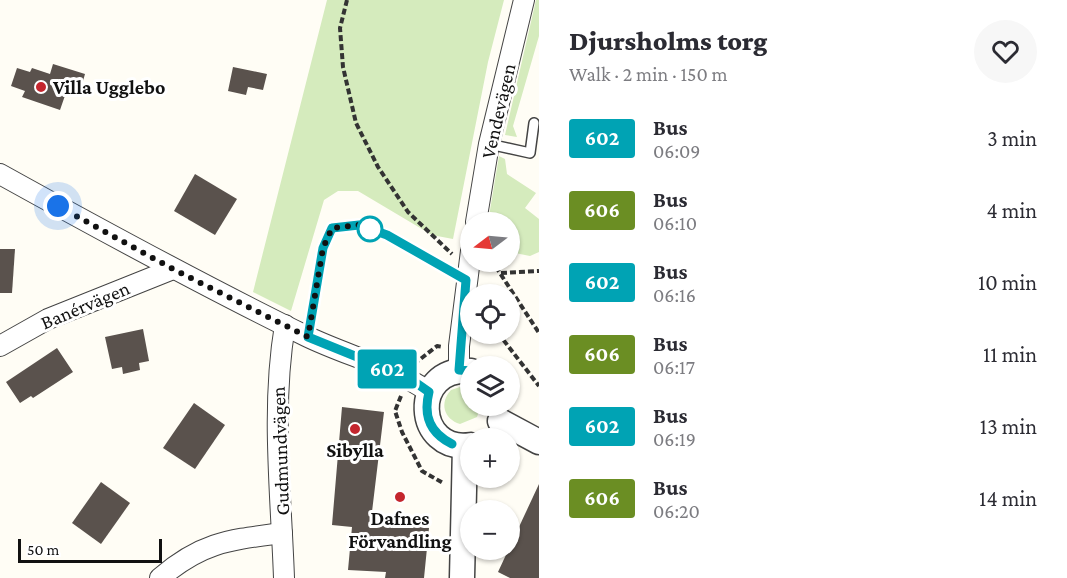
<!DOCTYPE html>
<meta charset="utf-8">
<style>
body{margin:0;font-family:"Crimson Pro",serif;background:#f7f7f7;color:#2b2b33;height:100vh;display:flex;flex-direction:column;font-size:22px;white-space:nowrap}
*{box-sizing:border-box;margin:0}
p{font-size:20px;color:#7c7c81}
.icon{flex:none;width:33px;height:33px;fill:none;stroke:currentColor;stroke-width:2;stroke-linecap:round;stroke-linejoin:round}
.map{position:relative;flex:1;overflow:hidden}
.details{display:flex;flex-direction:column;background:#fff;width:528px}
.details>*{flex:none}
.badge{padding:0 12px;border-radius:4px;font-size:21px;line-height:39px}
.needle{width:39px;rotate:254deg}
.controls{position:absolute;left:460px;top:212px;display:grid;gap:12px}
.controls a{display:grid;place-items:center;width:60px;height:60px;border-radius:50%;background:#fff;box-shadow:0 2px 4px #0004;font-size:30px}
.scale{position:absolute;left:18px;bottom:15px;width:144px;box-sizing:border-box;padding-left:6px;border:3px solid #111;border-top:0;font-size:16px;line-height:21px;white-space:nowrap;color:#111;-webkit-text-stroke:4px #fff;paint-order:stroke}
.you{position:absolute;width:30px;height:30px;margin:-15px;border:4px solid #fff;border-radius:50%;background:#1a73e8;box-shadow:0 0 0 9px #1a73e833}
.map>.badge{position:absolute;translate:-50% -50%;box-shadow:0 0 0 3px #fff}
.round{display:grid;place-items:center;flex:none;width:63px;height:63px;border-radius:32px;background:#f7f7f7}
.headline{display:flex;align-items:center;justify-content:space-between;height:102px;padding:0 30px}
h1{font-size:28px;font-weight:800;line-height:45px}
ul{padding:0;list-style:none}
li{display:flex;align-items:center;gap:18px;height:72px;padding:0 30px}
li div{flex:1}
li b{display:block;font-size:22px}
li em{font-style:normal}
li .badge{min-width:66px;font-weight:700;text-align:center}
main{display:flex;flex:1;min-height:0}
.map>svg:first-child{display:block}
.green{fill:#d5ebbd}
.building{fill:#5a524d}
.lines{fill:none;stroke-linecap:round;stroke-linejoin:round}
.service-casing{stroke:#444;stroke-width:12}
.minor-casing{stroke:#444;stroke-width:22}
.tertiary-casing{stroke:#444;stroke-width:27}
.path{stroke:#333;stroke-width:4;stroke-dasharray:6 3;stroke-linecap:butt}
.service{stroke:#fff;stroke-width:9}
.minor{stroke:#fff;stroke-width:20}
.tertiary{stroke:#fff;stroke-width:24}
.line-casing{stroke:#fff;stroke-width:14}
.line{stroke:#00a3b4;stroke-width:9}
.walk{stroke:#111;stroke-width:6;stroke-dasharray:0 10.8}
.poi-dot{fill:#c4262e;stroke:#fff;stroke-width:2}
.stop-dot{fill:#fff;stroke:#00a3b4;stroke-width:3}
.labels{text-anchor:middle;dominant-baseline:central;stroke-width:6;stroke-linejoin:round;paint-order:stroke}
.poi-label{font-size:20px;font-weight:bold;fill:#111;stroke:#fff}
.street-label{font-size:20px;fill:#111;stroke:#fff}
</style>
<main>
<div class="map">
<svg width="539" height="578" viewBox="0 0 539 578">
<rect width="100%" height="100%" fill="#fffdf5"/>
<g class="green">
<path d="M327,0H504L488,62L453,239L432,235L358,191H338L324,200L291,311L253,292Z"/>
<path d="M536,0H539V36L513,126L517,137L505,135Z"/>
<path d="M499,156L505,159L507,174L536,193L525,208L539,219V252L530,256L510,252V222H488Z"/>
<path d="M463,386L471,389V405H481L477,417L460,424C444,419 439,403 451,390Z"/>
</g>
<g class="building">
<path d="M53,64L85,74L81,88L69,84L60,110L22,97L25,91L11,86L17,68L30,72L32,68L50,74Z"/>
<path d="M233,67L267,74L263,90L248,87L246,95L228,91Z"/>
<path d="M195,174L237,199L215,235L174,211Z"/>
<path d="M0,249H15L12,293H0Z"/>
<path d="M143,329L149,361L139,363L140,370L123,374L122,367L112,369L105,337Z"/>
<path d="M57,348L73,372L33,398L31,396L20,403L6,382Z"/>
<path d="M194,403L225,425L195,469L163,448Z"/>
<path d="M342,407L384,412L371,520L429,528L424,578H385L386,572L348,570L352,527L332,525Z"/>
<path d="M101,482L130,503L101,544L72,523Z"/>
<path d="M539,484V578H510L498,572Z"/>
</g>
<g class="lines">
<g class="service-casing">
<g id="service">
<path d="M489,144L530,153L534,123"/>
<path d="M308,337L323,248L332,228L359,225L387,235L466,280"/>
</g>
</g>
<g class="minor-casing">
<g id="minor">
<path d="M0,174C101,230 202,285 306,336C347,356 392,366 429,392"/>
<path d="M476,222L489,144L524,0"/>
<path d="M0,346L48,319L173,269"/>
<path d="M459,370V346L471,251"/>
<path d="M160,578C202,542 229,540 282,533"/>
<path d="M284,578C281,494 271,408 285,325"/>
</g>
</g>
<g class="tertiary-casing">
<g id="tertiary">
<path d="M471,371C409,366 415,454 471,445"/>
<path d="M500,421L539,442"/>
<path d="M462,578L465,446"/>
</g>
</g>
<g class="path">
<path d="M347,0L340,28L343,67L356,123L378,167L408,212L452,254"/>
<path d="M489,261L494,264L539,333"/>
<path d="M501,273L539,271"/>
<path d="M498,333L539,386"/>
<path d="M414,364L437,346L443,347"/>
<path d="M401,396L395,411L402,432L422,471L443,483"/>
</g>
<use href="#service" class="service"/>
<use href="#minor" class="minor"/>
<use href="#tertiary" class="tertiary"/>
</g>
<g class="lines">
<g class="line-casing">
<path id="line" d="M452,444C430,433 423,416 429,392L409,378L308,337L323,248L332,228L359,225L387,235L466,280L459,370L471,371"/>
</g>
<use href="#line" class="line"/>
<path class="walk" d="M58,206L173,269L308,337L323,248L332,228L359,225L373,230L370,229"/>
</g>
<g class="poi-dot">
<circle cx="41" cy="87" r="6"/>
<circle cx="355" cy="429" r="6"/>
<circle cx="400" cy="497" r="6"/>
</g>
<circle class="stop-dot" cx="370" cy="229" r="12"/>
<g class="labels">
<g class="poi-label">
<text x="53" y="87" text-anchor="start">Villa Ugglebo</text>
<text x="355" y="450">Sibylla</text>
<text x="400" y="518">Dafnes<tspan x="400" dy="23">Förvandling</tspan></text>
</g>
<g class="street-label">
<text transform="translate(498 111) rotate(-77)">Vendevägen</text>
<text transform="translate(85 305) rotate(-23)">Banérvägen</text>
<text transform="translate(280 451) rotate(-92)">Gudmundvägen</text>
</g>
</g>
</svg>
<div class="controls">
<a><svg class="needle" viewBox="-14 -14 28 28"><path d="M0-13l5 13h-10z" fill="#e53935"/><path d="M0 13l5-13h-10z" fill="#7c7c81"/></svg></a>
<a><svg class="icon" aria-label="locate" viewBox="0 0 24 24"><circle cx="12" cy="12" r="6"/><path d="M12 2v4M12 18v4M2 12h4M18 12h4"/></svg></a>
<a><svg class="icon" aria-label="layers" viewBox="0 0 24 24"><path d="M12 4l9 5-9 5-9-5zM3 14l9 5 9-5"/></svg></a>
<a>+</a>
<a>−</a>
</div>
<div class="scale">50 m</div>
<div class="you" style="left:58px;top:206px"></div>
<b class="badge" style="left:387px;top:369px;background:#00a3b4;color:#fff">602</b>
</div>
<section class="details">
<div class="headline"><div><h1>Djursholms torg</h1><p>Walk · 2 min · 150 m</p></div><a class="round"><svg class="icon" aria-label="heart" viewBox="0 0 24 24"><path d="M12 20l-8-8c-3-5 5-10 8-4 3-6 11-1 8 4z"/></svg></a></div>
<ul>
<li><span class="badge" style="background:#00a3b4;color:#fff">602</span><div><b>Bus</b><p>06:09</p></div><em>3 min</em></li>
<li><span class="badge" style="background:#6b8e23;color:#fff">606</span><div><b>Bus</b><p>06:10</p></div><em>4 min</em></li>
<li><span class="badge" style="background:#00a3b4;color:#fff">602</span><div><b>Bus</b><p>06:16</p></div><em>10 min</em></li>
<li><span class="badge" style="background:#6b8e23;color:#fff">606</span><div><b>Bus</b><p>06:17</p></div><em>11 min</em></li>
<li><span class="badge" style="background:#00a3b4;color:#fff">602</span><div><b>Bus</b><p>06:19</p></div><em>13 min</em></li>
<li><span class="badge" style="background:#6b8e23;color:#fff">606</span><div><b>Bus</b><p>06:20</p></div><em>14 min</em></li>
</ul>
</section>
</main>
